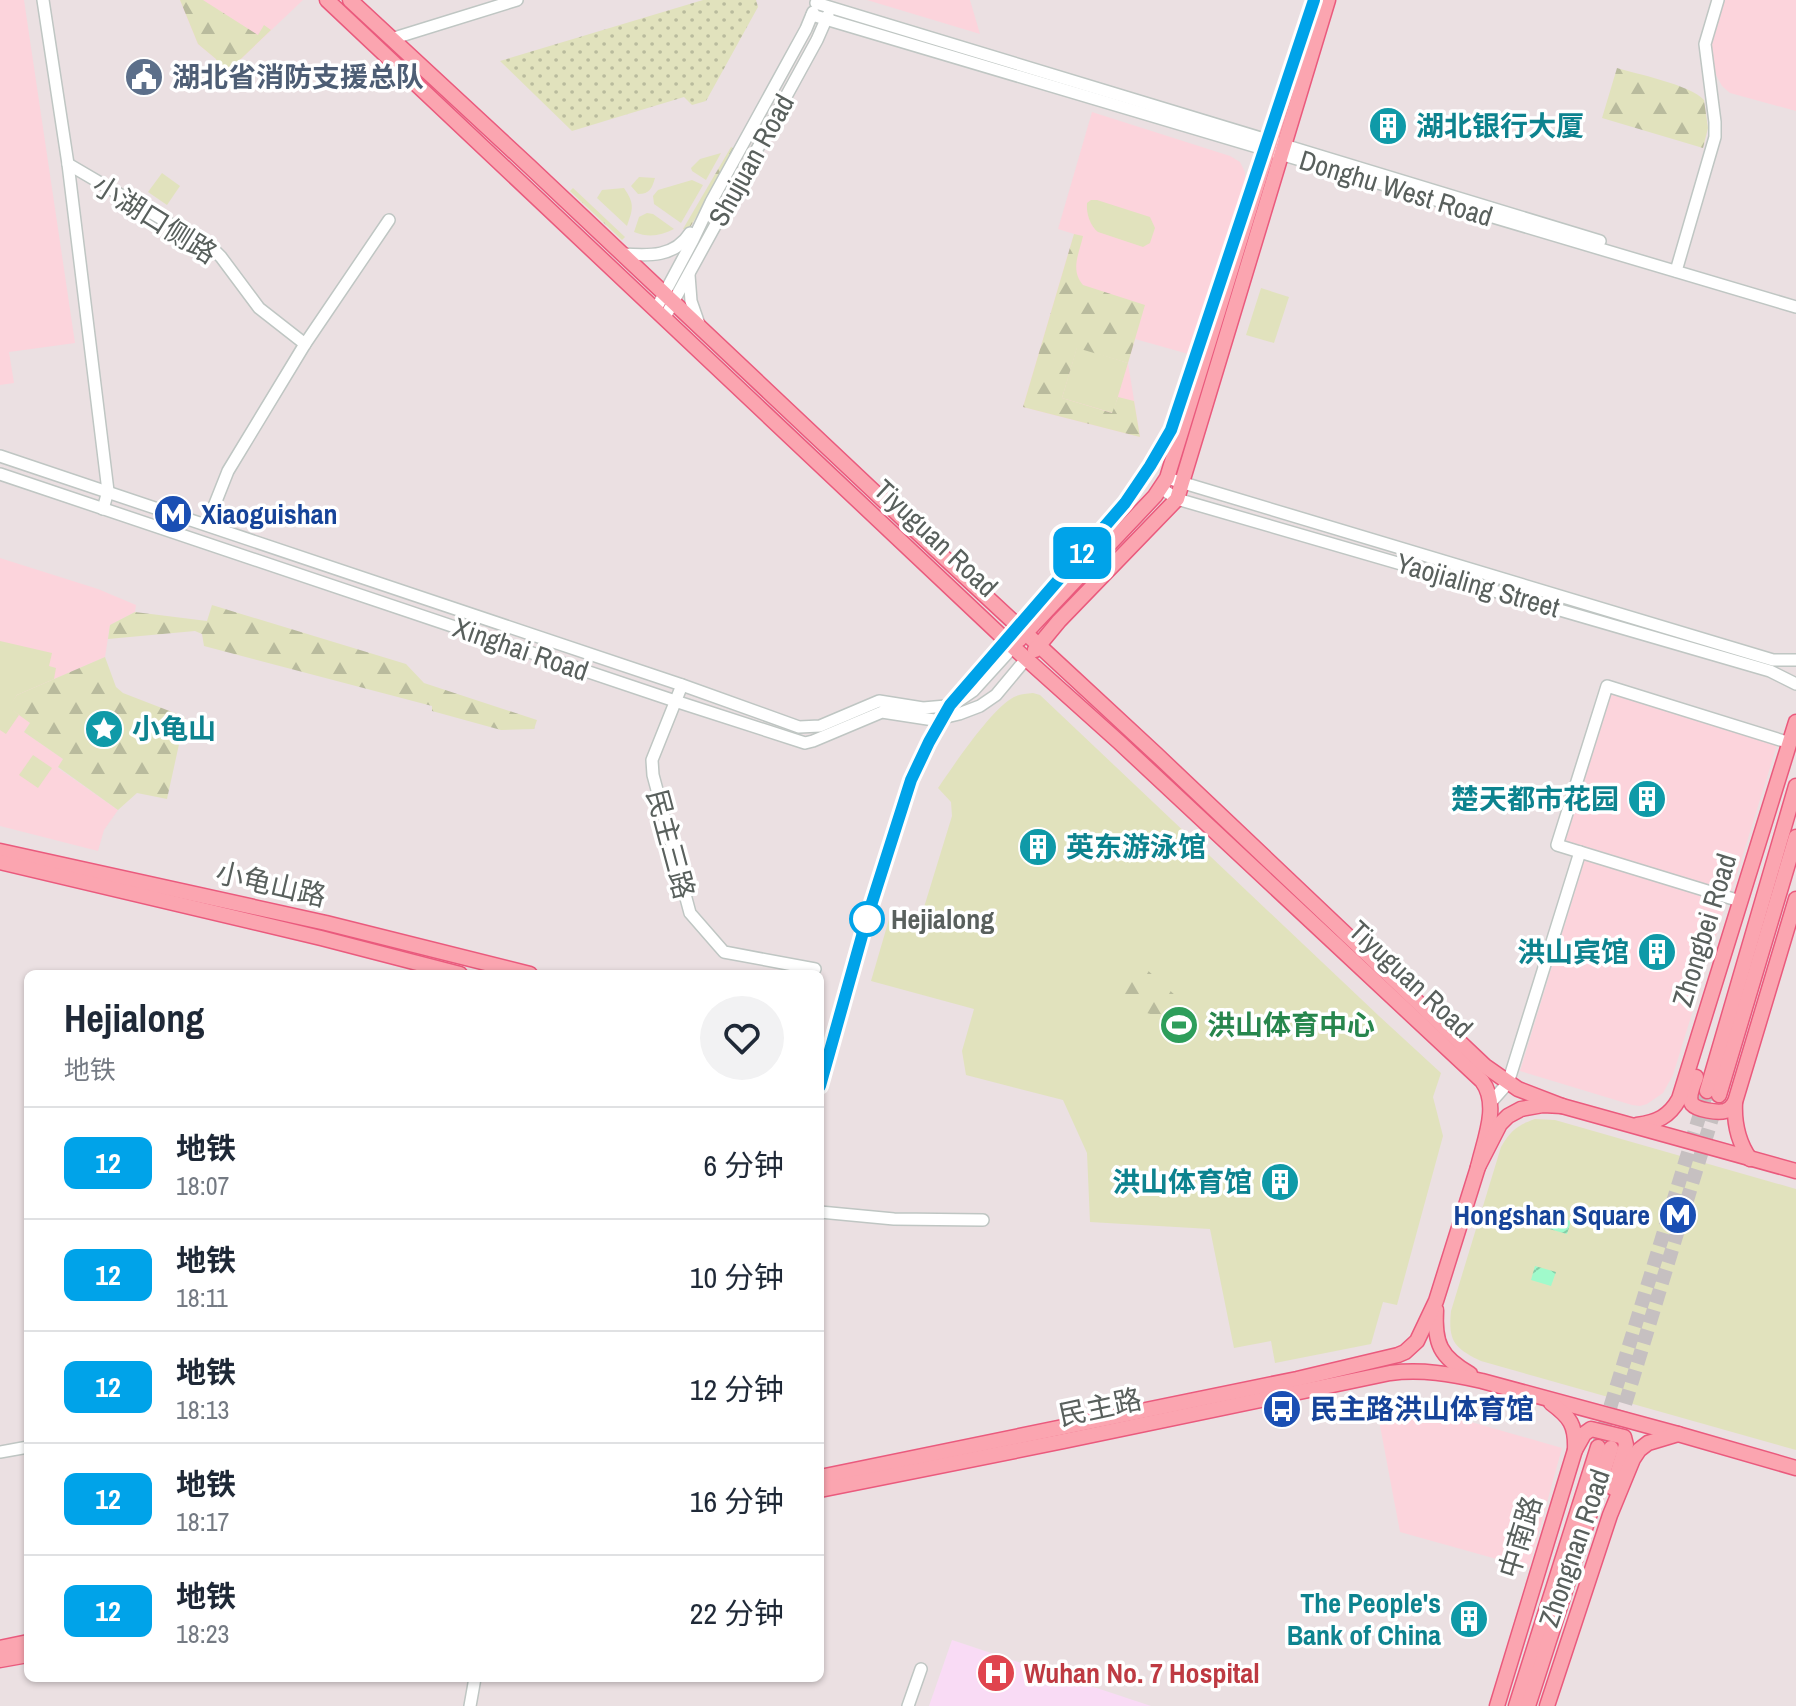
<!DOCTYPE html>
<html lang="zh">
<meta charset="utf-8">
<style>
body{margin:0;font-family:"Archivo Narrow","Noto Sans SC",sans-serif;background:#f2f2f3;color:#1f2937;height:100vh;display:flex;flex-direction:column;font-size:30px;white-space:nowrap}
*{box-sizing:border-box;margin:0}
p{font-size:26px;color:#747a83}
.icon{flex:none;width:44px;height:44px;fill:none;stroke:currentColor;stroke-width:2;stroke-linecap:round;stroke-linejoin:round}
.map{position:relative;flex:1;overflow:hidden}
.drawer{position:absolute;left:24px;top:970px;width:800px;height:712px;display:flex;flex-direction:column;background:#fff;border-radius:12px;box-shadow:0 2px 6px #0004}
.drawer>*{flex:none}
.badge{padding:0 16px;border-radius:12px;font-size:28px;line-height:52px}
.map>.badge{position:absolute;translate:-50% -50%;box-shadow:0 0 0 4px #fff}
.round{display:grid;place-items:center;flex:none;width:84px;height:84px;border-radius:42px;background:#f2f2f3}
.summary{display:flex;align-items:center;justify-content:space-between;height:136px;padding:0 40px}
h1{font-size:38px;font-weight:700;line-height:60px}
ul{padding:0;list-style:none}
li{display:flex;align-items:center;gap:24px;height:112px;padding:0 40px;border-top:2px solid #e0e1e3}
li div{flex:1}
li b{display:block;font-size:30px}
li em{font-style:normal}
li .badge{min-width:88px;font-weight:700;text-align:center}
.map>svg:first-child{display:block}
.commercial{fill:#fcd4dc}
.medical{fill:#f9dbf5}
.green{fill:#e1e2bd}
.forest{fill:url(#forest-firs)}
.garden{fill:url(#garden-dots)}
.water{fill:url(#water-waves)}
.lines{fill:none;stroke-linecap:round;stroke-linejoin:round}
.major-tunnel{stroke:#c6c0c1;stroke-width:14;stroke-dasharray:14 7;stroke-linecap:butt}
.minor-casing{stroke:#bfc6c3;stroke-width:14}
.major-casing{stroke:#ea5a7d;stroke-width:17}
.minor{stroke:#fff;stroke-width:11}
.major{stroke:#fba5b0;stroke-width:14}
.line-casing{stroke:#fff;stroke-width:18}
.line{stroke:#00a3e9;stroke-width:12}
.stop-dot{fill:#fff;stroke:#00a3e9;stroke-width:4}
.labels{text-anchor:middle;dominant-baseline:central;stroke-width:7;stroke-linejoin:round;paint-order:stroke}
.service-label{font-size:28px;font-weight:bold;fill:#4e5e75;stroke:#fff;text-anchor:start}
.culture-label{font-size:28px;font-weight:bold;fill:#0d838f;stroke:#fff;text-anchor:end}
.street-label{font-size:28px;fill:#59605d;stroke:#fff}
.transit-label{font-size:28px;font-weight:bold;fill:#164399;stroke:#fff;text-anchor:start}
.stop-label{font-size:28px;font-weight:bold;fill:#59605d;stroke:#fff;text-anchor:start}
.leisure-label{font-size:28px;font-weight:bold;fill:#27864d;stroke:#fff;text-anchor:start}
.health-label{font-size:28px;font-weight:bold;fill:#be3a42;stroke:#fff;text-anchor:start}
</style>
<div class="map">
<svg width="1796" height="1706" viewBox="0 0 1796 1706">
<defs>
<pattern id="forest-firs" width="22" height="20" patternUnits="userSpaceOnUse" patternTransform="scale(2)"><rect width="22" height="20" fill="#e1e2bd"/><path d="M5 1l3.5 6h-7zM16 11l3.5 6h-7z" fill="#b9bb9d"/></pattern>
<pattern id="garden-dots" width="8" height="8" patternUnits="userSpaceOnUse" patternTransform="scale(2)"><rect width="8" height="8" fill="#e1e2bd"/><path d="M2 2h.1M6 6h.1" fill="none" stroke="#b9bb9d" stroke-width="1.8" stroke-linecap="round"/></pattern>
<pattern id="water-waves" width="16" height="10" patternUnits="userSpaceOnUse" patternTransform="scale(2)"><rect width="16" height="10" fill="#a0facb"/><path d="M0 5q4-4 8 0t8 0" fill="none" stroke="#85cea8"/></pattern>
</defs>
<rect width="100%" height="100%" fill="#ebe0e2"/>
<g class="commercial">
<path d="M0,0H24L75,343L9,352L14,383L0,385Z"/>
<path d="M180,0H303L222,77L216,59L198,44Z"/>
<path d="M866,0H970L980,34L867,0Z"/>
<path d="M1723,0H1796V111L1730,93L1722,86L1716,75L1711,53V42Z"/>
<path d="M1092,112L1230,156L1240,162L1245,172V184L1192,355L1135,339L1128,363L1140,437L1023,407L1074,234L1058,229Z"/>
<path d="M0,558L98,589L136,605L135,612L110,625L105,657L18,695L30,723L24,732L63,759L58,768L118,810L104,830L98,851L0,826Z"/>
<path d="M1609,690L1778,742L1731,893L1562,841Z"/>
<path d="M1585,858L1727,900L1673,1075L1663,1093L1647,1104L1640,1106L1632,1105L1520,1071Z"/>
<path d="M1374,1394L1562,1448L1529,1568L1400,1532Z"/>
</g>
<path class="medical" d="M952,1640L1151,1706H929Z"/>
<g class="green">
<path d="M721,153L706,180L692,171L691,168L700,159Z"/>
<path d="M162,173L180,186L167,205L148,192Z"/>
<path d="M639,177L655,178C652,188 650,194 638,194L631,186Z"/>
<path d="M692,180L703,185L681,223L654,204L653,196L658,190Z"/>
<path d="M624,188C635,204 633,209 627,226L597,198L602,190Z"/>
<path d="M1091,200H1097L1150,217L1155,228L1150,243L1143,247L1098,232C1090,226 1086,213 1087,203Z"/>
<path d="M647,213L653,214L674,229C660,236 649,238 634,232L639,217Z"/>
<path d="M1261,288L1289,297L1274,343L1246,335Z"/>
<path d="M1077,347L1128,363L1113,413L1062,398Z"/>
<path d="M0,641L52,653L49,666L56,668L54,679L17,695L9,707L19,715L6,734L0,730Z"/>
<path d="M1033,693L1040,695L1379,1016L1441,1073L1433,1097L1443,1136L1397,1305L1383,1302L1371,1344L1275,1363L1271,1341L1234,1348L1210,1229L1090,1222L1087,1153L1063,1100L966,1075L962,1051L974,1009L871,981L892,909L921,917L952,816L951,802L938,788C954,765 991,709 1014,697C1020,694 1026,694 1033,693Z"/>
<path d="M33,755L52,768L38,788L19,775Z"/>
<path d="M1535,1119L1555,1120L1796,1189V1450L1481,1361C1454,1348 1448,1341 1451,1311L1501,1147C1510,1131 1518,1125 1535,1119Z"/>
</g>
<g class="forest">
<path d="M180,0H203L258,35L264,25L271,30L222,77L216,59L198,44Z"/>
<path d="M1617,68C1637,74 1691,85 1704,100L1708,128L1703,148L1602,118Z"/>
<path d="M731,147L735,149L688,231L683,229Z"/>
<path d="M573,188L625,237L622,240L570,191Z"/>
<path d="M1074,234L1083,236C1079,254 1070,270 1083,285L1145,305L1128,363L1077,348L1062,398L1112,413L1118,397L1134,401L1140,437L1023,407Z"/>
<path d="M212,605L406,664L424,683L537,720L534,729L501,730L432,711V706L204,646L202,634L195,631L108,639L110,625L135,612L207,621Z"/>
<path d="M105,657L116,687L123,693L185,717L167,799L137,793L118,810L58,767L63,759L24,732L30,723L8,707L17,695Z"/>
<path d="M1132,961L1144,967L1208,1025L1207,1029L1143,1012L1144,1006L1132,1003L1129,1011L1113,1006L1125,965Z"/>
</g>
<path class="garden" d="M703,0H756L758,7L706,101L692,105L684,97L572,131L500,61Z"/>
<g class="water">
<path d="M1550,1215L1571,1221L1567,1234L1546,1228Z"/>
<path d="M1535,1266L1556,1272L1551,1286L1531,1280Z"/>
</g>
<g class="lines">
<g class="major-tunnel">
<path d="M1613,1444L1719,1095"/>
<path d="M1598,1447L1707,1091"/>
</g>
<g class="minor-casing">
<g id="minor">
<path d="M43,0L68,164L108,491L103,509"/>
<path d="M816,3L1600,241"/>
<path d="M812,15L1796,307"/>
<path d="M391,39L517,0"/>
<path d="M68,164L213,249L221,257L259,308L305,344"/>
<path d="M623,254C649,256 675,257 690,233"/>
<path d="M1676,271L1715,137V122L1705,44L1718,0"/>
<path d="M689,275L691,301L699,324"/>
<path d="M656,309L693,240L711,202L806,29L813,12"/>
<path d="M665,317L817,40L828,15"/>
<path d="M0,456L682,685L799,727L820,726L879,701L923,708L946,706L957,702L973,691L1013,647"/>
<path d="M0,474L675,701L805,743L813,741L882,712L934,720L959,714L980,706L996,695L1026,659"/>
<path d="M1167,478L1773,660H1796"/>
<path d="M1161,488L1177,499L1770,671L1796,684"/>
<path d="M207,524L228,471L305,344L389,220"/>
<path d="M682,685L652,760L653,775L690,913L724,952L815,969"/>
<path d="M1740,901L1557,845L1607,686L1790,743"/>
<path d="M1491,1102L1508,1083L1580,852"/>
<path d="M820,1212L894,1219L983,1220"/>
<path d="M0,1452L28,1447"/>
<path d="M470,1706L475,1678"/>
<path d="M908,1706L921,1669"/>
</g>
</g>
<g class="major-casing">
<g id="major">
<path d="M327,0L1013,647L1119,742L1482,1081C1500,1105 1484,1140 1478,1167"/>
<path d="M350,0L529,166L936,550L1156,754L1485,1066L1518,1089L1562,1106"/>
<path d="M1019,640L1155,496L1167,478L1314,0"/>
<path d="M1035,650L1059,621L1177,499L1328,0"/>
<path d="M0,851L326,923L530,974"/>
<path d="M0,862L321,938L460,974"/>
<path d="M1696,1077C1694,1084 1687,1097 1692,1104C1697,1110 1718,1113 1725,1111C1731,1109 1732,1106 1735,1102"/>
<path d="M1707,1091L1796,786"/>
<path d="M1719,1095L1796,837"/>
<path d="M1637,1125C1657,1122 1669,1117 1679,1099L1796,722"/>
<path d="M1750,1159C1738,1142 1734,1122 1735,1102L1796,899"/>
<path d="M1436,1310C1434,1343 1440,1357 1470,1374"/>
<path d="M1575,1450L1584,1434L1591,1429L1624,1437L1626,1445L1613,1488"/>
<path d="M820,1477L1297,1379L1398,1355L1405,1352L1417,1341L1436,1301L1478,1167L1500,1124L1508,1116L1521,1109L1543,1105L1562,1106L1796,1171"/>
<path d="M820,1490L1064,1441L1390,1373C1422,1369 1451,1374 1482,1381L1678,1434L1796,1468"/>
<path d="M0,1648L28,1642"/>
<path d="M0,1660L28,1655"/>
<path d="M1497,1706L1575,1450C1576,1425 1570,1417 1551,1403"/>
<path d="M1516,1706L1598,1447"/>
<path d="M1528,1706L1611,1448"/>
<path d="M1547,1706L1610,1515L1633,1459L1639,1450L1648,1443L1678,1434"/>
</g>
</g>
<use href="#minor" class="minor"/>
<use href="#major" class="major"/>
</g>
<g class="lines">
<g class="line-casing">
<path id="line" d="M820,1086L867,918L911,780L929,742L950,705L1125,503L1150,466L1171,430L1314,0"/>
</g>
<use href="#line" class="line"/>
</g>
<defs>
<g id="civic-disc" transform="scale(2)"><circle r="9.5" fill="#5c6f8a" stroke="#fff"/><path d="M-.6-6.5H3V-4.5H.6V-3L4-1V1h2V6H-6V1h2V-1L-.6-3ZM-1.2 2.5V6h2.4V2.5Z" fill="#fff"/></g>
<g id="building-disc" transform="scale(2)"><circle r="9.5" fill="#0f9aa8" stroke="#fff"/><path d="M-4-6H4V6H1V3H-1V6H-4ZM-2.5-4.3h1.7v1.8h-1.7ZM.8-4.3h1.7v1.8H.8ZM-2.5-1h1.7V.8h-1.7ZM.8-1h1.7V.8H.8Z" fill="#fff"/></g>
<g id="metro-disc" transform="scale(2)"><circle r="9.5" fill="#1a4fb4" stroke="#fff"/><path d="M-5.5 5V-5H-3L0 0L3-5H5.5V5H3V-.5L0 4L-3-.5V5Z" fill="#fff"/></g>
<g id="sight-disc" transform="scale(2)"><circle r="9.5" fill="#0f9aa8" stroke="#fff"/><path d="M0-6L1.8-2.2L6-1.7L2.9 1.2L3.7 5.4L0 3.3L-3.7 5.4L-2.9 1.2L-6-1.7L-1.8-2.2Z" fill="#fff"/></g>
<g id="stadium-disc" transform="scale(2)"><circle r="9.5" fill="#2e9e5b" stroke="#fff"/><path d="M0-5a6.5 5 0 1 0 0 10a6.5 5 0 1 0 0-10ZM-3.5-1.8h7v3.6h-7Z" fill="#fff"/></g>
<g id="bus-disc" transform="scale(2)"><circle r="9.5" fill="#1a4fb4" stroke="#fff"/><path d="M-5-6H5V4H4V6H2V4H-2V6H-4V4H-5ZM-3.5-4V0h7V-4ZM-3.5 1.2v1.5H-2V1.2ZM2 1.2v1.5H3.5V1.2Z" fill="#fff"/></g>
<g id="hospital-disc" transform="scale(2)"><circle r="9.5" fill="#e0444e" stroke="#fff"/><path d="M-5-5h3v3.5h4V-5h3V5h-3V1.5h-4V5h-3Z" fill="#fff"/></g>
</defs>
<g fill-rule="evenodd">
<use href="#civic-disc" x="144" y="77"/>
<use href="#building-disc" x="1388" y="126"/>
<use href="#metro-disc" x="173" y="514"/>
<use href="#sight-disc" x="104" y="729"/>
<use href="#building-disc" x="1647" y="799"/>
<use href="#building-disc" x="1038" y="847"/>
<use href="#building-disc" x="1657" y="952"/>
<use href="#stadium-disc" x="1179" y="1025"/>
<use href="#building-disc" x="1280" y="1182"/>
<use href="#metro-disc" x="1678" y="1215"/>
<use href="#bus-disc" x="1282" y="1409"/>
<use href="#building-disc" x="1469" y="1619"/>
<use href="#hospital-disc" x="996" y="1673"/>
</g>
<circle class="stop-dot" cx="867" cy="919" r="16"/>
<g class="labels">
<g class="service-label">
<text x="172" y="77">湖北省消防支援总队</text>
</g>
<g class="culture-label">
<text x="1416" y="126" text-anchor="start">湖北银行大厦</text>
<text x="132" y="729" text-anchor="start">小龟山</text>
<text x="1619" y="799">楚天都市花园</text>
<text x="1066" y="847" text-anchor="start">英东游泳馆</text>
<text x="1629" y="952">洪山宾馆</text>
<text x="1252" y="1182">洪山体育馆</text>
<text x="1441" y="1603">The People's<tspan x="1441" dy="32">Bank of China</tspan></text>
</g>
<g class="street-label">
<text transform="translate(751 160) rotate(-61)">Shujuan Road</text>
<text transform="translate(1396 188) rotate(17)">Donghu West Road</text>
<text transform="translate(155 219) rotate(32)">小湖口侧路</text>
<text transform="translate(936 538) rotate(43)">Tiyuguan Road</text>
<text transform="translate(1478 585) rotate(16)">Yaojialing Street</text>
<text transform="translate(521 649) rotate(19)">Xinghai Road</text>
<text transform="translate(671 844) rotate(75)">民主三路</text>
<text transform="translate(271 884) rotate(13)">小龟山路</text>
<text transform="translate(1704 930) rotate(-73)">Zhongbei Road</text>
<text transform="translate(1411 979) rotate(43)">Tiyuguan Road</text>
<text transform="translate(1100 1407) rotate(-12)">民主路</text>
<text transform="translate(1520 1537) rotate(-73)">中南路</text>
<text transform="translate(1574 1548) rotate(-71)">Zhongnan Road</text>
</g>
<g class="transit-label">
<text x="201" y="514">Xiaoguishan</text>
<text x="1650" y="1215" text-anchor="end">Hongshan Square</text>
<text x="1310" y="1409">民主路洪山体育馆</text>
</g>
<g class="stop-label">
<text x="891" y="919">Hejialong</text>
</g>
<g class="leisure-label">
<text x="1207" y="1025">洪山体育中心</text>
</g>
<g class="health-label">
<text x="1024" y="1673">Wuhan No. 7 Hospital</text>
</g>
</g>
</svg>
<b class="badge" style="left:1082px;top:553px;background:#00a3e9;color:#fff">12</b>
<section class="drawer">
<div class="summary"><div><h1>Hejialong</h1><p>地铁</p></div><a class="round"><svg class="icon" aria-label="heart" viewBox="0 0 24 24"><path d="M12 20l-8-8c-3-5 5-10 8-4 3-6 11-1 8 4z"/></svg></a></div>
<ul>
<li><span class="badge" style="background:#00a3e9;color:#fff">12</span><div><b>地铁</b><p>18:07</p></div><em>6 分钟</em></li>
<li><span class="badge" style="background:#00a3e9;color:#fff">12</span><div><b>地铁</b><p>18:11</p></div><em>10 分钟</em></li>
<li><span class="badge" style="background:#00a3e9;color:#fff">12</span><div><b>地铁</b><p>18:13</p></div><em>12 分钟</em></li>
<li><span class="badge" style="background:#00a3e9;color:#fff">12</span><div><b>地铁</b><p>18:17</p></div><em>16 分钟</em></li>
<li><span class="badge" style="background:#00a3e9;color:#fff">12</span><div><b>地铁</b><p>18:23</p></div><em>22 分钟</em></li>
</ul>
</section>
</div>
